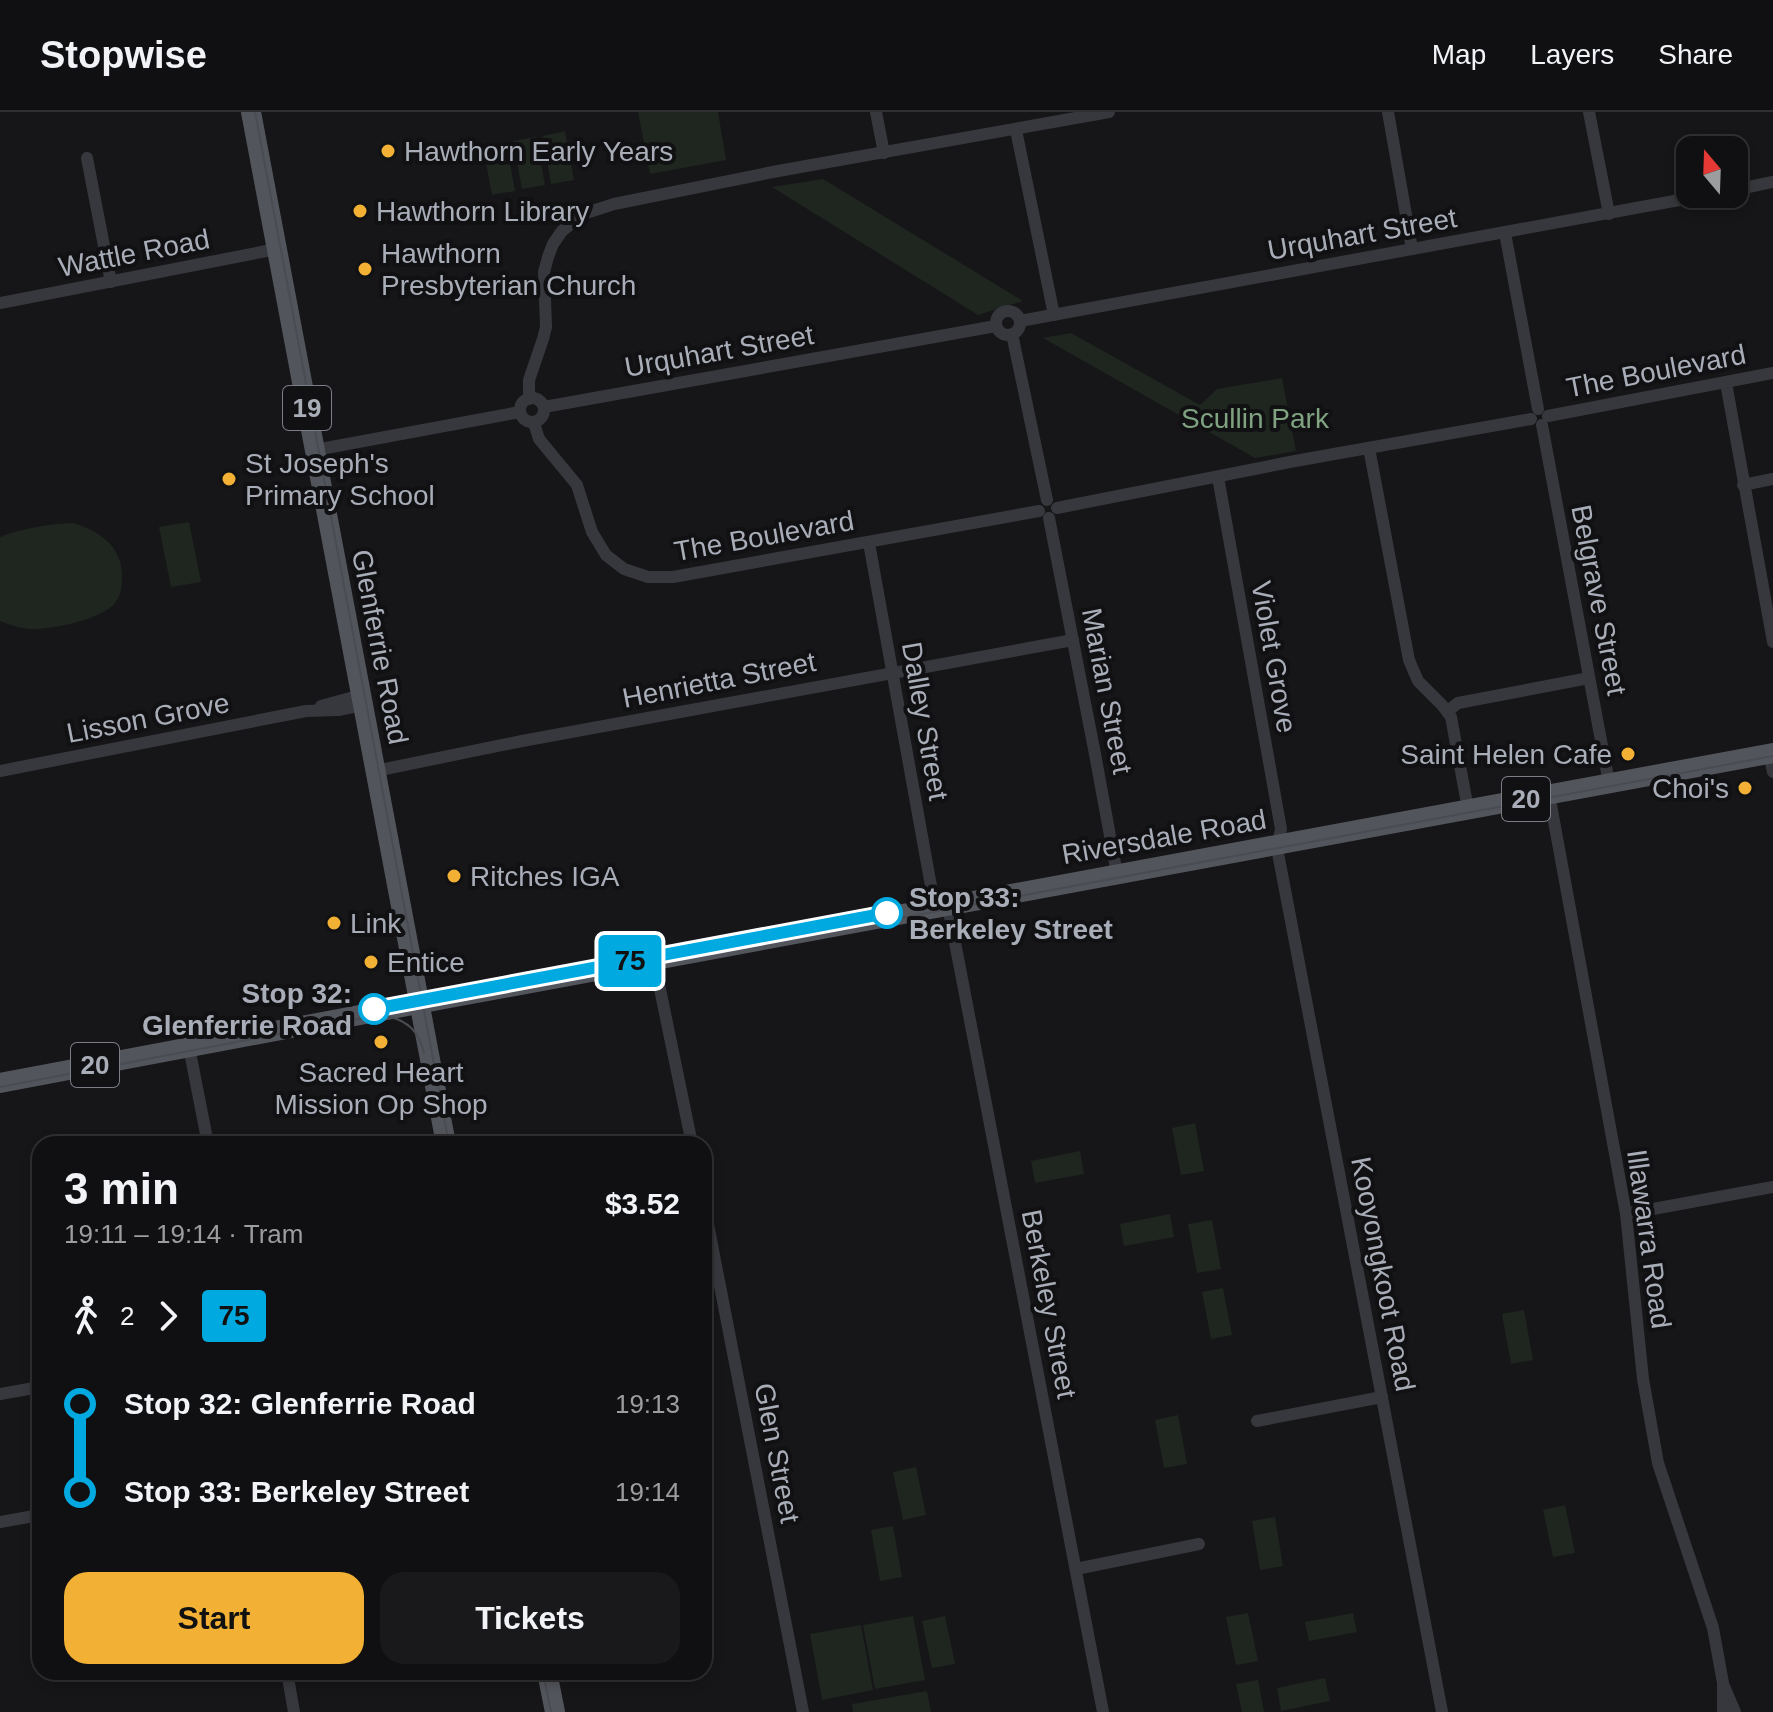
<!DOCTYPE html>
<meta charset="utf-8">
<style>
body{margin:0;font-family:Arial,sans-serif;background:#19191b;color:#f1f3f6;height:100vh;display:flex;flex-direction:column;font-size:30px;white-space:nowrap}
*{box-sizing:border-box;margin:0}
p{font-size:26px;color:#9c9d9f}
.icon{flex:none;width:44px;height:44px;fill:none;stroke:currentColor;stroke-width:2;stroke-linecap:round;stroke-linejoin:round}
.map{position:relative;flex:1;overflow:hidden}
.panel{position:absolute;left:32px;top:1024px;width:680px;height:544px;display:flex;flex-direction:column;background:#101012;border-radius:24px;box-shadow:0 4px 12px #0003,0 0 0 2px #303032}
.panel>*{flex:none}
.badge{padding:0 16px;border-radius:6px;font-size:28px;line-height:52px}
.needle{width:52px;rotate:341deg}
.buttons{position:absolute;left:1676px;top:24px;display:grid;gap:16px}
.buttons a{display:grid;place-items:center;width:72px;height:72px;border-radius:16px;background:#101012;box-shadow:0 4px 12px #0003,0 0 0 2px #303032;font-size:40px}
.map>.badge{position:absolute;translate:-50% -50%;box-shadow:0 0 0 4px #fff}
.legs{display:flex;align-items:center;gap:12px;height:88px;padding:0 32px;font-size:26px}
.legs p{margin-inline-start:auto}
.overview{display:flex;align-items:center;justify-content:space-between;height:136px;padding:0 32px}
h1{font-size:44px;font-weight:600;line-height:60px}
.action{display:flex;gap:16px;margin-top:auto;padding:16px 32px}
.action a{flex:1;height:92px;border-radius:24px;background:#f2b134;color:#111;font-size:32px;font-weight:600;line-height:92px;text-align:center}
.action a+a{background:#19191b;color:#f1f3f6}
ul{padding:0 32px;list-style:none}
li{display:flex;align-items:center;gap:28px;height:88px;font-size:30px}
li i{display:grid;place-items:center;width:12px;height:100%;margin:0 10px;background:currentColor}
li i::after{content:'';width:20px;height:20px;margin:-10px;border:6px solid;border-radius:50%;background:#101012}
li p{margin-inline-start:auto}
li:first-child i{background:linear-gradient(#0000 50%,currentColor 0)}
li:last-child i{background:linear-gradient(currentColor 50%,#0000 0)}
header{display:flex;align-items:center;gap:48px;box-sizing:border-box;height:112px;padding:0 40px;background:#101012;border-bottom:2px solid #303032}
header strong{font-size:38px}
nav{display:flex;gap:44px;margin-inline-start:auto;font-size:28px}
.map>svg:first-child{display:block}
.green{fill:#1e261f}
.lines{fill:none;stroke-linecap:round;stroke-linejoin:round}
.street{stroke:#37383d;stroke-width:12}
.primary{stroke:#53555c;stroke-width:20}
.tram{stroke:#4a4c52;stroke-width:2}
.line-1-casing{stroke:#fff;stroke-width:18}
.line-1{stroke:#00a9e0;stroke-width:12}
.poi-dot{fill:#f2b134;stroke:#111113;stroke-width:3}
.stop-1-dot{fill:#fff;stroke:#00a9e0;stroke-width:4}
.labels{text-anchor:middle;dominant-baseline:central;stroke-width:8;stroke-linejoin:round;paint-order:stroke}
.shield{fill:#111113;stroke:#7b7e86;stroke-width:2}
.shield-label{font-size:26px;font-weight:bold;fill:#a8adb8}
.poi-label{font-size:28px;fill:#a8adb8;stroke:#111113;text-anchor:start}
.street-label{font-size:28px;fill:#a8adb8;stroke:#111113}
.park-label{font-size:28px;fill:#7fa381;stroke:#111113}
.stop-label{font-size:28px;font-weight:bold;fill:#a8adb8;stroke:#111113;text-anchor:start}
</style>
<header>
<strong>Stopwise</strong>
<nav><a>Map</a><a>Layers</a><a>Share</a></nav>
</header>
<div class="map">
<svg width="1773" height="1600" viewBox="0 0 1773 1600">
<rect width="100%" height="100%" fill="#161618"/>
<g class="green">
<path d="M638,0H718L726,48L650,62Z"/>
<path d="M565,19L574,68L551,72L543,24Z"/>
<path d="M536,25L545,73L522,77L513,29Z"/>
<path d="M506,30L515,79L492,83L483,35Z"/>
<path d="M823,67L1023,189L978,203L772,75Z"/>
<path d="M1071,221L1200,293L1217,277L1282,266L1296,339L1255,346L1043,226Z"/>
<path d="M189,410L201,470L171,475L159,415Z"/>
<path d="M73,411C100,419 123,435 122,466C122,477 120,487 112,494C98,508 50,518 30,517C19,516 10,513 0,509V425C23,416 49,412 73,411Z"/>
<path d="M1195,1011L1204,1059L1181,1063L1172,1016Z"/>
<path d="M1080,1039L1084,1062L1035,1071L1031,1049Z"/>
<path d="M1170,1102L1174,1125L1124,1134L1120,1112Z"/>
<path d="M1212,1108L1221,1157L1197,1161L1188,1112Z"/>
<path d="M1223,1176L1232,1223L1211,1227L1202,1180Z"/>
<path d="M1524,1198L1533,1248L1511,1252L1502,1202Z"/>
<path d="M1178,1303L1187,1352L1164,1356L1155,1308Z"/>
<path d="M916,1355L926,1403L903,1408L893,1360Z"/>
<path d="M1565,1393L1575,1441L1553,1445L1543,1398Z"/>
<path d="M1275,1405L1283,1454L1260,1458L1252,1409Z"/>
<path d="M893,1414L902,1465L880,1469L871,1418Z"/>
<path d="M1248,1501L1258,1549L1236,1553L1226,1505Z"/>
<path d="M1353,1501L1357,1520L1309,1529L1305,1510Z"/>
<path d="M913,1504L925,1568L875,1577L863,1513Z"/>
<path d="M945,1504L955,1552L932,1556L922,1509Z"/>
<path d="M861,1513L873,1578L822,1588L810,1522Z"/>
<path d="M1325,1566L1330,1589L1281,1599L1277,1576Z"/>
<path d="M1258,1568L1264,1600H1242L1236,1572Z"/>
<path d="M927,1579L931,1600H853L852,1592Z"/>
</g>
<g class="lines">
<g class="street">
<path d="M876,0L884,41"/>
<path d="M1388,0L1412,137"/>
<path d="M1589,0L1609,102"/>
<path d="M1016,18L1054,203"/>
<path d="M87,46L111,170"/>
<path d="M1734,78L1773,70"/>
<path d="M1505,121L1538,297"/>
<path d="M0,191L277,137"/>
<circle cx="1008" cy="211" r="12"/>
<path d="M1020,209L1712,82"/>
<path d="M1012,222L1047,388"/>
<path d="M1726,271L1773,530"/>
<circle cx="532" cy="298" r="12"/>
<path d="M529,287V268L543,227L546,215L544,160L548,145L553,132L562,119L583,102L614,92L778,59L1109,0"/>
<path d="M544,295L996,214"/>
<path d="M1548,304L1773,261"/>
<path d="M534,311L539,327L577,373L592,420L606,443L624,457L648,465H673L1039,399"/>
<path d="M1542,313L1609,671"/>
<path d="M1369,336L1409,548L1418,569L1442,593L1451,605L1468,697"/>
<path d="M315,338L520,300"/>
<path d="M1218,365L1281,717L1277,736L1442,1600"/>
<path d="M1743,373L1773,367"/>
<path d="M1057,396L1295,349L1531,307"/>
<path d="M1049,406L1095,642L1117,762"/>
<path d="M869,431L935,796"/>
<path d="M321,594L361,583"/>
<path d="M1448,599L1458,591L1589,566"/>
<path d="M1769,642L1773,660"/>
<path d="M0,659L306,599L338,598L363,593"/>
<path d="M375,659L522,629L1073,528"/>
<path d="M1549,682L1626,1102L1643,1267L1658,1351L1713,1516L1723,1571V1600"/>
<path d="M948,794L1103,1600"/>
<path d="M654,848L692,1032"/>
<path d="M189,935L208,1032"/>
<path d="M704,1092L803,1600"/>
<path d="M1626,1102L1773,1075"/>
<path d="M0,1282L40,1275"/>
<path d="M1257,1309L1382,1285"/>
<path d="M0,1410L40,1403"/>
<path d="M1076,1457L1199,1432"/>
<path d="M287,1560L294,1600"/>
<path d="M1724,1574L1735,1600"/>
</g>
<g class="primary">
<path d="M251,0L446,1032"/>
<path d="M0,971L439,888L1773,641"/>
<path d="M547,1560L555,1600"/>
</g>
<g class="tram">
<path d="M255,0L449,1032"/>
<path d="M383,904C405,906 419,919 424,941"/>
<path d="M0,975L368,905L1773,644"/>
<path d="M543,1560L551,1600"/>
</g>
</g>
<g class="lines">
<g class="line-1-casing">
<path id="line-1" d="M374,897L887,801"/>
</g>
<use href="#line-1" class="line-1"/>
</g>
<g class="poi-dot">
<circle cx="388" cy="39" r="8"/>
<circle cx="360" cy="99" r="8"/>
<circle cx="365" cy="157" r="8"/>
<circle cx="229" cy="367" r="8"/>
<circle cx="1628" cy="642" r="8"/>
<circle cx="1745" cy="676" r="8"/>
<circle cx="454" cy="764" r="8"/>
<circle cx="334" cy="811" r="8"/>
<circle cx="371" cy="850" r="8"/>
<circle cx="381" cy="930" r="8"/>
</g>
<g class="stop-1-dot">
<circle cx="887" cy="801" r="14"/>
<circle cx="374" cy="897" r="14"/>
</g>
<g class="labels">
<g class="shield">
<rect x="283" y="274" width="48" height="44" rx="6"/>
<rect x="1502" y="665" width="48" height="44" rx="6"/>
<rect x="71" y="931" width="48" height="44" rx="6"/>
</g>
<g class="shield-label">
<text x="307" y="296">19</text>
<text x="1526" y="687">20</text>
<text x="95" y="953">20</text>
</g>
<g class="poi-label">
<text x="404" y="39">Hawthorn Early Years</text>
<text x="376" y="99">Hawthorn Library</text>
<text x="381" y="141">Hawthorn<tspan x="381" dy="32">Presbyterian Church</tspan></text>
<text x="245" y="351">St Joseph's<tspan x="245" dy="32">Primary School</tspan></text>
<text x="1612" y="642" text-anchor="end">Saint Helen Cafe</text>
<text x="1729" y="676" text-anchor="end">Choi's</text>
<text x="470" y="764">Ritches IGA</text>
<text x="350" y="811">Link</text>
<text x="387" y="850">Entice</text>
<text x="381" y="960" text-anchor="middle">Sacred Heart<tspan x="381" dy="32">Mission Op Shop</tspan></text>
</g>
<g class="street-label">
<text transform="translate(1362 122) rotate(-10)">Urquhart Street</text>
<text transform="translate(134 141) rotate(-11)">Wattle Road</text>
<text transform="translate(719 239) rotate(-10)">Urquhart Street</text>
<text transform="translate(1656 259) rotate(-11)">The Boulevard</text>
<text transform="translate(764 424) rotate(-10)">The Boulevard</text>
<text transform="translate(1599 488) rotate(79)">Belgrave Street</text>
<text transform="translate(380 535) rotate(79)">Glenferrie Road</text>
<text transform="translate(1274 545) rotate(80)">Violet Grove</text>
<text transform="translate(719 568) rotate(-11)">Henrietta Street</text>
<text transform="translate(1107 579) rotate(79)">Marian Street</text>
<text transform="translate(148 606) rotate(-11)">Lisson Grove</text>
<text transform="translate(925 609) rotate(80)">Dalley Street</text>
<text transform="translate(1164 725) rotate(-10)">Riversdale Road</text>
<text transform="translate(1649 1127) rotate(82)">Illawarra Road</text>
<text transform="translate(1383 1162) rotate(79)">Kooyongkoot Road</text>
<text transform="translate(1049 1192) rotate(79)">Berkeley Street</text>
<text transform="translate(777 1341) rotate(79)">Glen Street</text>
</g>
<g class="park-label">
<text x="1255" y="306">Scullin Park</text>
</g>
<g class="stop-label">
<text x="909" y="785">Stop 33:<tspan x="909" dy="32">Berkeley Street</tspan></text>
<text x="352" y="881" text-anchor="end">Stop 32:<tspan x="352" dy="32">Glenferrie Road</tspan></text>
</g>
</g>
</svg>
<div class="buttons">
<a><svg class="needle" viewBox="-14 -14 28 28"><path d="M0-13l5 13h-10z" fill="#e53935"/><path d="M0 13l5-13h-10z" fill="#9c9d9f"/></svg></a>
</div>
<b class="badge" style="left:630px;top:849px;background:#00a9e0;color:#111">75</b>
<section class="panel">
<div class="overview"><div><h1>3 min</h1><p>19:11 – 19:14 · Tram</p></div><b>$3.52</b></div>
<div class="legs"><svg class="icon" aria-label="walk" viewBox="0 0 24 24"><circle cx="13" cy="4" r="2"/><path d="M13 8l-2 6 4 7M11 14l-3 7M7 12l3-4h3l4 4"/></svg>2<svg class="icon" aria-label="forward" viewBox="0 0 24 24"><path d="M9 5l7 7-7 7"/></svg><b class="badge" style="background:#00a9e0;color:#111">75</b></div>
<ul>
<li><i style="color:#00a9e0"></i><b>Stop 32: Glenferrie Road</b><p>19:13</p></li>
<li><i style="color:#00a9e0"></i><b>Stop 33: Berkeley Street</b><p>19:14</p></li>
</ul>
<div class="action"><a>Start</a><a>Tickets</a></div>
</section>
</div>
